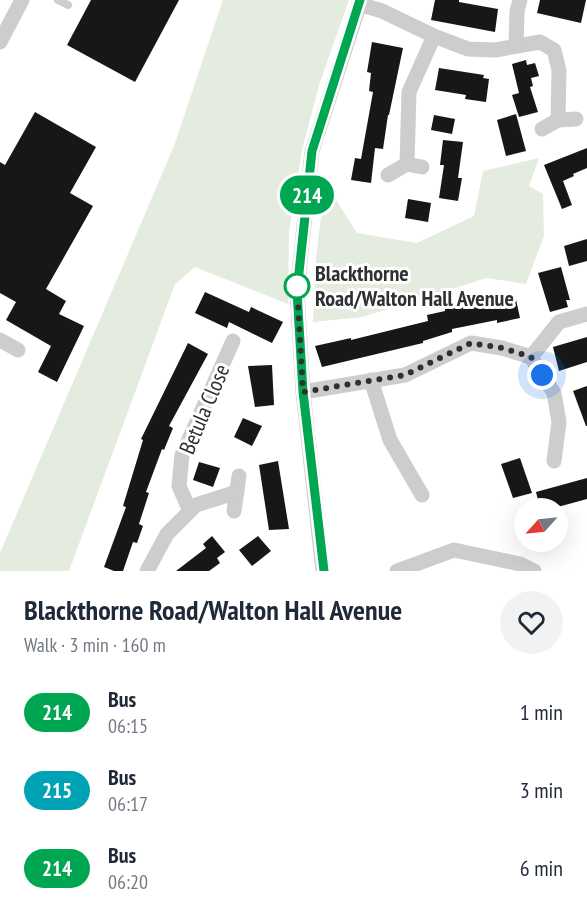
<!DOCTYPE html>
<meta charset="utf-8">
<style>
body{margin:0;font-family:"PT Sans Narrow",sans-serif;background:#f2f2f3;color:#1f2937;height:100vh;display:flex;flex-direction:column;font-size:22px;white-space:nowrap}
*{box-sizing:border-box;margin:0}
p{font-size:20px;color:#747a83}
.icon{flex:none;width:33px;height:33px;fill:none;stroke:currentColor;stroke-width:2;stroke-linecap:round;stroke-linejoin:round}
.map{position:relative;height:571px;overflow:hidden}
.drawer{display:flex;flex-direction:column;background:#fff;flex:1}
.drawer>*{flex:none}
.badge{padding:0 12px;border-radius:20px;font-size:21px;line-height:39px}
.needle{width:39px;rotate:243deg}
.tools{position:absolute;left:514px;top:498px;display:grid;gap:12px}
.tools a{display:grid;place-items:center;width:54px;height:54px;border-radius:50%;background:#fff;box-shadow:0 6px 24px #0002;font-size:30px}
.you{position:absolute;width:30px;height:30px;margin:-15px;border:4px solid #fff;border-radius:50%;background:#1a73e8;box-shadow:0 0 0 9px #1a73e833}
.map>.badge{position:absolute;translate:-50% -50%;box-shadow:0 0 0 3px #fff}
.round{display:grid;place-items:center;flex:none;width:63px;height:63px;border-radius:32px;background:#f2f2f3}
.head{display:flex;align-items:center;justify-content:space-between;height:102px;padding:0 24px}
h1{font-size:28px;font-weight:600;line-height:45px}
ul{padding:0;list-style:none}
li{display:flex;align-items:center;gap:18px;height:78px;padding:0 24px}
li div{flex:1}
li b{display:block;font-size:22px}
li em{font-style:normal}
li .badge{min-width:66px;font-weight:700;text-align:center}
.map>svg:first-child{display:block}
.green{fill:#e4ecdf}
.building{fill:#171717}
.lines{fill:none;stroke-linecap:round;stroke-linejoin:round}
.service{stroke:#cdcdcd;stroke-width:8}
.minor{stroke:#cdcdcd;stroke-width:15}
.line-casing{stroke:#fff;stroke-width:14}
.line{stroke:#00a651;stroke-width:9}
.walk{stroke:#303030;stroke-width:6;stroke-dasharray:0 10.8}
.stop-dot{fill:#fff;stroke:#00a651;stroke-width:3}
.labels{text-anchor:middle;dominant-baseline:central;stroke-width:6;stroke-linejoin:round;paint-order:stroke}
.stop-label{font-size:22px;font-weight:bold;fill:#303030;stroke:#fff;text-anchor:start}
.street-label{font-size:22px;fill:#303030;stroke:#fff}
</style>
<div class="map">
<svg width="587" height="571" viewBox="0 0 587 571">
<rect width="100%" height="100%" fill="#fff"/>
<g class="green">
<path d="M223,0H349L320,82L302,150L289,232L288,304L195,267L175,284L69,571H0V553L174,146Z"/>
<path d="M539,158L529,186L543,194L544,236L526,284L487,278L362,317L313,322L316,258L325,182L357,233L417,243L474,216L483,171Z"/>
</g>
<g class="building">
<path d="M91,0H179L135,82L67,45Z"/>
<path d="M435,0H459V2L498,9L495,32L431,20Z"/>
<path d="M540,0H586L581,23L537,13Z"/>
<path d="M372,42L403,48L389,115H388L383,149L375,148L371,183L351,180L355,158L361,159L373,92L369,91L371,73L367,72Z"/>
<path d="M526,60L527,65L535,63L539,76L531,78L533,86L530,87L538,112L519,117L512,95L519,93L512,64Z"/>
<path d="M439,68L484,75L483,78L489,79L486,102L465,99L466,95L435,90Z"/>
<path d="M35,112L96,147L70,193L93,206L46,289L66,301L59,314L84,326L57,382L38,372L51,346L6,320L16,302L0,293V162L5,165Z"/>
<path d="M516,114L526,151L506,156L497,120Z"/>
<path d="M434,115L455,119L452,134L431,130Z"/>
<path d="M443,140L463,142L458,178H462L458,201L439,198L444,165H440Z"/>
<path d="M587,148V168L573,174L574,176L563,181L572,205L562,209L544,165Z"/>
<path d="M408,199L431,203L428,222L405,218Z"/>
<path d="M587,239V261L569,266L564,246Z"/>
<path d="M561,267L570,300H566L568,307L550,312L538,273Z"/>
<path d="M205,292L249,312L251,307L283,322L272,343L229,322L227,328L195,313Z"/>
<path d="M502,292V297L515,295L520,318L497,323V320L452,329V332L423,341V343L322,367L315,346L351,338V340L428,321L427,315L445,311V308L456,305V303Z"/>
<path d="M587,337V362L559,371L553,347Z"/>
<path d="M188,343L208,354L169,426L173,428L164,450L162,449L146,492L149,493L139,524L143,526L137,543L133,542L123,571H114L104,567L126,507L123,506L143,440L141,439Z"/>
<path d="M272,365L274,405L255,407L248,366Z"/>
<path d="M587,386V426H586L573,391Z"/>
<path d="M243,418L262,426L252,446L234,437Z"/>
<path d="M520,458L532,493L513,498L501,464Z"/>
<path d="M278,461L289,529L269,530L259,465Z"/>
<path d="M199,462L220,468L213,487L193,480Z"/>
<path d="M587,478V499L554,508H540L536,492Z"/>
<path d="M212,536L225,552L217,558L220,563L209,571H176L206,548L203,544Z"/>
<path d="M258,536L271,551L252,566L239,550Z"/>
</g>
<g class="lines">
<path class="service" d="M58,0L68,5"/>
<g class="minor">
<path d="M359,4L382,11L434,36L468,49L495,50L540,42L554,50L559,70L558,120"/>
<path d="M0,42L22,0"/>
<path d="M516,46L517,11L520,0"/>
<path d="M542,129L558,120L576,119"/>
<path d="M407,164L409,92L434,36"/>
<path d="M388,175L407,164L422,167"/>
<path d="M0,340L18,350"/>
<path d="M531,357L559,322L587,314"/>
<path d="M371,380L390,440L422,495"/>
<path d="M303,392L405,375L471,343L502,348L531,357L554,393L559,422L554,461"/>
<path d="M190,511L179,486L182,455L233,341"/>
<path d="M234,511L239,476"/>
<path d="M147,571L167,534L196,505L237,492"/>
<path d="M323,571L303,392L297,291L312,151L361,0"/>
<path d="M397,571L454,550L520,564L534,571"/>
</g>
</g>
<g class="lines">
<g class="line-casing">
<path id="line" d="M324,571L303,392L297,291L312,151L360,0"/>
</g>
<use href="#line" class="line"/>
<path class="walk" d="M297,286L303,392L405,375L471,343L502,348L531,357L542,375"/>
</g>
<circle class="stop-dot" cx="297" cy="286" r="12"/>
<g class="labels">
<g class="stop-label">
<text x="315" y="273">Blackthorne<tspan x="315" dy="25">Road/Walton Hall Avenue</tspan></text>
</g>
<g class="street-label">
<text transform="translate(204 409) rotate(-67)">Betula Close</text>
</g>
</g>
</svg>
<div class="tools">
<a><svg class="needle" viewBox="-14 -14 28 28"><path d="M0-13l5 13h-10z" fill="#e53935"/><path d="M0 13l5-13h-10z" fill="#747a83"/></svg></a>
</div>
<div class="you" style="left:542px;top:375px"></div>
<b class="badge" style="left:307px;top:195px;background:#00a651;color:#fff">214</b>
</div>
<section class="drawer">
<div class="head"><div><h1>Blackthorne Road/Walton Hall Avenue</h1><p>Walk · 3 min · 160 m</p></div><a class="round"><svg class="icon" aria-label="heart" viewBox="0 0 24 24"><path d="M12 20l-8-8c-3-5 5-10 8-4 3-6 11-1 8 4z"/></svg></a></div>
<ul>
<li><span class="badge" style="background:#00a651;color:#fff">214</span><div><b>Bus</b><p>06:15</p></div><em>1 min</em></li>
<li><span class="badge" style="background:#00a3b4;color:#fff">215</span><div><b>Bus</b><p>06:17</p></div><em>3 min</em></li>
<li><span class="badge" style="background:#00a651;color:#fff">214</span><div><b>Bus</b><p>06:20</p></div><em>6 min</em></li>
</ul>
</section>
